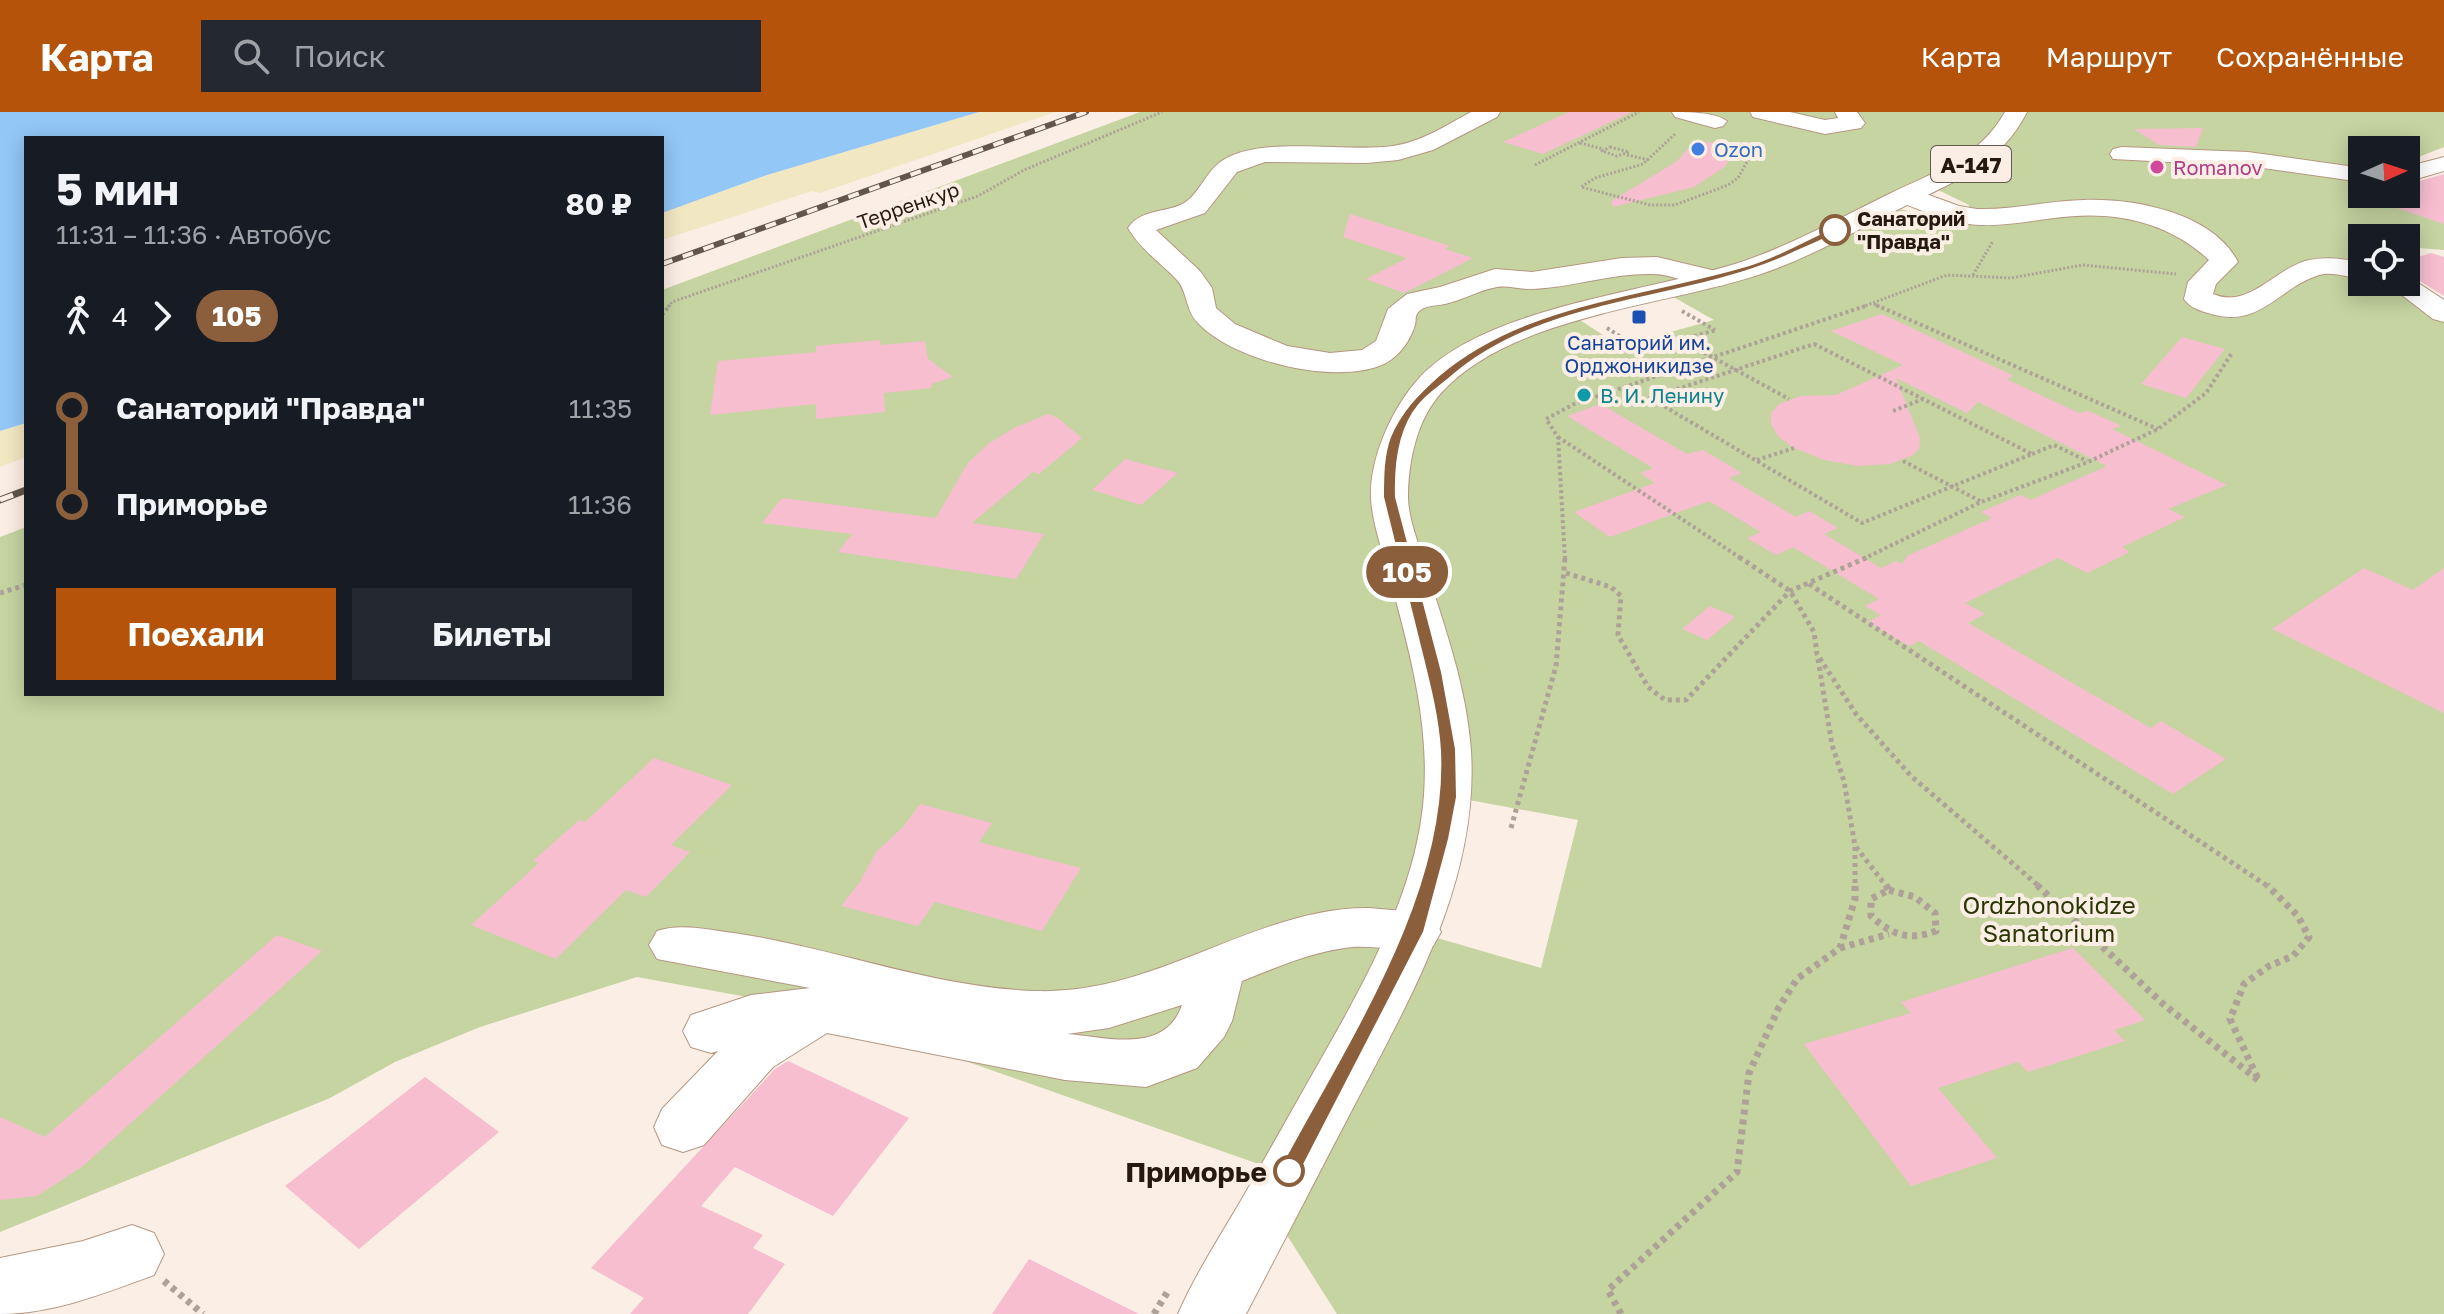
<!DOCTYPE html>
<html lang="ru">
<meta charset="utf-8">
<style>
body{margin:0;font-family:"Golos Text",sans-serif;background:#242831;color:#f1f3f6;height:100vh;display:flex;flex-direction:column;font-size:30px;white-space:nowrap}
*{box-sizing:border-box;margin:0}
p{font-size:26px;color:#9ea1a6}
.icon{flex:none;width:44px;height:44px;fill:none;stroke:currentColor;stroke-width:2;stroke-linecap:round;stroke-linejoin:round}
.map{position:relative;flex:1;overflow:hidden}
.panel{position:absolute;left:24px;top:24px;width:640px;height:560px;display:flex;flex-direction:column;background:#171b24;border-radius:0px;box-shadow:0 4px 20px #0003}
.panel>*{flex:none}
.badge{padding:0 16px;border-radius:26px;font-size:28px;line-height:52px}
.needle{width:52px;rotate:87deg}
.tools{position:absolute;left:2348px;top:24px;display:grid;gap:16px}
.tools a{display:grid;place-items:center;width:72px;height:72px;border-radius:0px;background:#171b24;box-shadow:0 4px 20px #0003;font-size:40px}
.map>.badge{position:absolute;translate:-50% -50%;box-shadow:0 0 0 4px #fff}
.legs{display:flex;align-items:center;gap:12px;height:88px;padding:0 32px;font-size:26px}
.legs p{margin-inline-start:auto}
.overview{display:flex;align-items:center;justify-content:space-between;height:136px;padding:0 32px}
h1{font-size:44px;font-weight:700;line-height:60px}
.button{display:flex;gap:16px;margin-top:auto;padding:16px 32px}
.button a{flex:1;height:92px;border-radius:0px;background:#b45309;color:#fff;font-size:32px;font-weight:700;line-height:92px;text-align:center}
.button a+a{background:#242831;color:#f1f3f6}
ul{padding:0 32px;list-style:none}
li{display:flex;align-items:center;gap:28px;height:96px;font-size:30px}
li i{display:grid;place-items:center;width:12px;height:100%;margin:0 10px;background:currentColor}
li i::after{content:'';width:20px;height:20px;margin:-10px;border:6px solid;border-radius:50%;background:#171b24}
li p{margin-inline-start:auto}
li:first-child i{background:linear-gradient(#0000 50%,currentColor 0)}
li:last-child i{background:linear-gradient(currentColor 50%,#0000 0)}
header{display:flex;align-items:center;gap:48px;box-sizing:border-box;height:112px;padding:0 40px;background:#b45309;color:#fff}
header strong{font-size:38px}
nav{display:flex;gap:44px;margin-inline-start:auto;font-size:28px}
.search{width:560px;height:72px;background:#242831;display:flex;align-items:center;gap:20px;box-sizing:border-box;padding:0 28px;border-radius:0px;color:#9ea1a6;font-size:30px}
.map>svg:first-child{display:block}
.green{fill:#c5d4a1;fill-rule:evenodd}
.sand{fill:#f1e7c2}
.water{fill:#92c7f6}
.building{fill:#f7bed0}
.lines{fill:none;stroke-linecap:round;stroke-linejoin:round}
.minor-casing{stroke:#b59780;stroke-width:2}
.major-casing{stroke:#b59780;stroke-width:2}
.path-far3{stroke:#aea298;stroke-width:3;stroke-dasharray:2 2;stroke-linecap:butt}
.path-far2{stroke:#aea298;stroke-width:4;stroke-dasharray:3 3;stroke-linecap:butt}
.path-far1{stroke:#aea298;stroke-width:5;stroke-dasharray:4 4;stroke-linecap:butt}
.path{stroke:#aea298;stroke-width:7;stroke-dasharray:5 5;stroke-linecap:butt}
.minor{fill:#fff;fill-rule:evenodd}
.major{fill:#fff;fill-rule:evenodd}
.rail-far1-casing{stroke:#61554c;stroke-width:6}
.rail-casing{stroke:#61554c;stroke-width:7}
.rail-far1{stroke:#fbeee4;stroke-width:4;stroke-dasharray:11;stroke-linecap:butt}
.rail{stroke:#fbeee4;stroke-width:5;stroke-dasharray:14;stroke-linecap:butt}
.line-1{fill:#8b5e3c;stroke:#fff;stroke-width:2}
.shop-dot{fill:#3f7fe0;stroke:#fbeee4;stroke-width:3}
.hotel-dot{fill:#d1479c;stroke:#fbeee4;stroke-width:3}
.stop-1-dot{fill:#fff;stroke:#8b5e3c;stroke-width:4}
.transit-dot{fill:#1a4fb4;stroke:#fbeee4;stroke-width:3}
.culture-dot{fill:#0f9aa8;stroke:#fbeee4;stroke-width:3}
.labels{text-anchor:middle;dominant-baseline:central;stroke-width:8;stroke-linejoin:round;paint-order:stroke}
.far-shop-label{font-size:20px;fill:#366cbe;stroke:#fbeee4;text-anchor:start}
.far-hotel-label{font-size:20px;fill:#b23c85;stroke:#fbeee4;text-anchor:start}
.far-street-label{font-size:20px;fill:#251910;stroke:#fbeee4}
.far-stop-label{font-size:20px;font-weight:bold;fill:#251910;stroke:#fbeee4;text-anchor:start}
.far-transit-label{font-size:20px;fill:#164399;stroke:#fbeee4}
.far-culture-label{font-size:20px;fill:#0d838f;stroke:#fbeee4;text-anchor:start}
.shield{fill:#fbeee4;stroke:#655950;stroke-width:2}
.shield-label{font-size:22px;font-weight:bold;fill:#251910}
.park-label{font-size:24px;fill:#2b3605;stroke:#fbeee4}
.near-stop-label{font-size:28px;font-weight:bold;fill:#251910;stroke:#fbeee4;text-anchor:end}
</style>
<header>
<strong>Карта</strong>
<div class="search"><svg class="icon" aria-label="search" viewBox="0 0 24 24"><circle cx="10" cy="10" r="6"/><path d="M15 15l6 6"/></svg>Поиск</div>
<nav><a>Карта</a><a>Маршрут</a><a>Сохранённые</a></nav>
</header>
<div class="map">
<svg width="2444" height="1202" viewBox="0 0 2444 1202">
<rect width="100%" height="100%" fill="#fbeee4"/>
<path class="green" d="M1140,0H2444V35L2406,50V38H2362V82H2383L2444,104V138L2406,135V126H2362V146L2337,155L2362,159V170H2398L2444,201V1202H1337L1283,1117L1287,1062L820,898L637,865L480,915L395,950L330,986L0,1120V425L26,415V582H662V178ZM1928,73L1969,93L1968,104L1940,106L1886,94ZM1661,178L1714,208L1620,234L1572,203ZM1458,686L1578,708L1541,856L1420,821Z"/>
<g class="sand">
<path d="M979,0H1055L820,81L812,79L662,128V101L767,63Z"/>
<path d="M26,311V345L0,355V319Z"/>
</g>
<path class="water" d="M0,0H979L767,63L662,101V26H26V311L0,319Z"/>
<g class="building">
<path d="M1569,0H1632L1543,42L1503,30Z"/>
<path d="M2203,16L2196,35L2159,33L2134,17Z"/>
<path d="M1708,30L1733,33L1726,54L1694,75L1613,95L1611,89L1676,50L1692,33Z"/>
<path d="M2444,62V112L2361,84L2406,82V73Z"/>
<path d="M1350,102L1450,134L1445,137L1473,146L1404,181L1366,167L1407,146L1343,125Z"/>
<path d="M2431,141L2444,145V184L2420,169L2406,154V149Z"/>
<path d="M1882,202L2014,264L2006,267L2079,301L2089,299L2121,314L2112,317L2227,373L2168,397L2185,405L2122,435L2130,440L2087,461L2058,446L1965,491L1985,502L1968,511L2151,616L2161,609L2226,647L2173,682L1919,529L1909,534L1868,510L1881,503L1865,494L1879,487L1793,435L1776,443L1747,426L1761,420L1709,389L1610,425L1574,400L1655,371L1640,361L1653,356L1567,304L1600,292L1687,342L1703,338L1742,361L1729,366L1796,405L1809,399L1838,416L1824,422L1881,456L1896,449L1902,452L1907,444L1992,406L1981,400L2020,383L2031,388L2107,354L1978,290L1967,301L1896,266L1920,326L1919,337L1913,343L1890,352L1858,354L1824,348L1792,335L1778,324L1771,312V301L1779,292L1801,284L1836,283L1903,253L1831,219Z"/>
<path d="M2182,225L2225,237L2186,286L2141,272Z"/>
<path d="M880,228L881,233L925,229L928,247L953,265L931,272L932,276L884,281L885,300L816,307V292L710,303L718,249L816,240V234Z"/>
<path d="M1048,302L1058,306L1082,326L1039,362L1033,360L972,411L1044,422L1016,467L838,440L852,422L762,411L782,386L936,406L967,352L988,332L1014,316Z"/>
<path d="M1125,347L1132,349L1178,361L1141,393L1092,378Z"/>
<path d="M2364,456L2413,478L2444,456V601L2272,517Z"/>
<path d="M1710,494L1735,505L1707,528L1682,517Z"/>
<path d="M654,646L732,673L671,733L690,740L646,785L626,778L556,847L471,813L539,751L533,749L579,708L585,710Z"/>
<path d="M920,692L992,711L979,730L1081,756L1042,819L935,790L918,814L841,794L860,770L876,740L903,715Z"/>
<path d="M277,823L322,839L83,1054L37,1084L0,1088V1005L45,1025Z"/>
<path d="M2073,836L2145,908L2114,918L2125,929L2028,960L2018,950L1938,976L1997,1046L1911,1074L1804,932L1911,901L1901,890Z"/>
<path d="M788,949L909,1006L833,1104L735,1055L701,1094L763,1123L753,1136L785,1152L748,1202H630L644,1186L591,1156L775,957Z"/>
<path d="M425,965L499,1020L359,1137L285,1074Z"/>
<path d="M1029,1147L1139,1202H992Z"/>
</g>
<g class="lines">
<g class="minor-casing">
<g id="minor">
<path d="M1471,0H1500L1497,5L1433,38L1398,48L1367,51L1265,50L1237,60L1205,101L1156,118L1200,159L1212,176L1216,196L1235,212L1287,234L1330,241L1362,238L1376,229L1388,197L1407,182L1440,175L1495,157L1532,160L1622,146L1657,145L1724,161L1728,167L1724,173C1701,179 1677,162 1653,162C1612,161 1574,175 1533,177C1521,178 1508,173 1497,175C1479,178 1463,188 1445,192C1436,194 1422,193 1417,202C1415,205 1416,210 1415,213C1410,229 1400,243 1386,251C1338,275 1233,249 1198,211C1185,198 1188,180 1177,168C1160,150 1141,138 1128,116C1142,95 1170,102 1187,89C1200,79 1206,61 1219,51C1256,22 1347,41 1393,34C1421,30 1447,13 1471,0Z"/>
<path d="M1672,0C1689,0 1714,0 1727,9L1723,14L1715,16L1675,5Z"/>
<path d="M1750,0H1790L1825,8L1838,6L1835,0H1857L1865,11L1861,16L1825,22L1753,5Z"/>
<path d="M2122,35L2248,40L2362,56V70L2248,54L2113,47L2110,42L2113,37Z"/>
<path d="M2444,45V59L2406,70V55Z"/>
<path d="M1907,75L1959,94L1977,97C2013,98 2047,89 2083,88C2133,86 2212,100 2238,150L2216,172L2213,182C2248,197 2273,159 2305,149C2325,144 2342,147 2362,150V168C2349,165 2332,159 2319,163C2278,176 2261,216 2211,202C2201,199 2190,196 2184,187L2188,170L2209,148C2166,108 2111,98 2054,106C2029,109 2005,114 1980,113C1960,112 1939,106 1920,98C1911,94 1900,92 1894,83L1898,78Z"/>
<path d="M2406,163L2444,188V210L2433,207L2385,170H2406Z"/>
<path d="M1369,796L1415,800L1433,806L1441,820L1433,834C1406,842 1380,833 1352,835C1314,839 1277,855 1242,869L1232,909L1224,925L1197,956L1146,975L1065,968L827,921L773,955L704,1033L683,1040L662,1033L654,1015L662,997L718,939L711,941L691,935L683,919L691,903L751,883L810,876L657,847L649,833L657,819C682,811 707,818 734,821C836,836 933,876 1037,879C1157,883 1256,795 1369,796ZM1182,893C1165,943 1106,925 1067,922L1109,916Z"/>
<path d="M132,1113L154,1121L164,1142L154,1163C105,1181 53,1202 0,1202V1146L83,1129Z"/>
</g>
</g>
<g class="major-casing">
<path id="major" d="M2005,0H2027C2002,49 1961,67 1913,90C1864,114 1816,143 1764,161C1668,194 1511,203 1441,281C1417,308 1409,347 1408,381C1407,407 1421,437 1428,462C1446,519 1467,578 1471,639C1479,768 1411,885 1353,996C1317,1065 1282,1133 1246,1202H1178C1196,1161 1221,1123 1243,1085C1275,1029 1306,973 1338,917C1378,845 1418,766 1424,683C1429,612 1411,545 1393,477C1386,448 1373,417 1371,387C1369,349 1390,301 1414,272C1478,193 1654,181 1747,148C1797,130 1844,104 1891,81C1935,60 1980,45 2005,0Z"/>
</g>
<g class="path-far3">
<path d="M1675,22L1643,52L1595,66L1581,75L1650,93H1675L1728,73L1738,66L1754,37L1726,30"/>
<path d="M1580,31L1603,37"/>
<path d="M1610,35L1629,40L1617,44L1602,39Z"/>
<path d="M1627,43L1649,48"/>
<path d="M1535,53L1639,0"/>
<path d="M1973,163L1993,129"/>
<path d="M1874,192L1880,195"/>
<path d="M668,195L672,190L978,84L1024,58L1162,0"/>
<path d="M1862,195L1947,163L2011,166L2083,153L2176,162"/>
</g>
<g class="path-far2">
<path d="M1876,193L2158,317"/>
<path d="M1682,199L1715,218"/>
<path d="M662,203L670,193"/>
<path d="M1607,216L1643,239L1716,218"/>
<path d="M1683,229L1789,287"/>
<path d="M1814,232L2032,342L1862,411L1650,286Z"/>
<path d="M1893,299L1923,287"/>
<path d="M1558,325L1742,447"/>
<path d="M2032,342L2054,333L2087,349"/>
<path d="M1757,348L1794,336"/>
<path d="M1903,349L1980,389"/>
<path d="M1565,447L1558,325L1546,307L1574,292L1868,193"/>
<path d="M1863,447L1981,390L2088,350L2158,317L2206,281L2232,241"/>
</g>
<g class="path-far1">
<path d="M1739,445L1790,479L1814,520L1817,542L1856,602L1911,664L2040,775"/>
<path d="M1566,461L1611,475L1621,484L1618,523L1648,575L1665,588H1686L1790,479L1868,445"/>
<path d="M1809,472L2269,775"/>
<path d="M0,481L26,473"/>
<path d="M1818,547L1832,633L1844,669L1855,734V775"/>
<path d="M1511,716L1556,554L1565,445"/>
<path d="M1856,735L1887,775"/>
</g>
<g class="path">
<path d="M1886,773L1889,778"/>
<path d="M2037,773L2162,891L2259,969L2230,907L2244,872L2269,854L2293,844L2309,825L2298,804L2267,773"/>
<path d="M1889,778L1915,785L1935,801L1936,819C1908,829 1892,823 1871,804V787Z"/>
<path d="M1840,836L1889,822"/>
<path d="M164,1169L203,1202"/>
<path d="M1154,1202L1168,1179"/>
<path d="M1621,1202L1608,1178L1737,1060L1749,961L1779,895L1797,867L1840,836L1855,787V773"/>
</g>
<use href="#minor" class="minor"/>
<use href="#major" class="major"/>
<g class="rail-far1-casing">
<path id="rail-far1" d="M662,152L1086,0"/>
</g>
<g class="rail-casing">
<path id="rail" d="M0,388L26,378"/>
</g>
<use href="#rail-far1" class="rail-far1"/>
<use href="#rail" class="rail"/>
</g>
<path class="line-1" d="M1832,116L1840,118C1826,128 1807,134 1791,142C1682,192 1546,183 1451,265C1441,274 1427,282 1419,293C1398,318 1395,354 1396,385L1442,560L1456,637L1457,685L1449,727L1424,820L1297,1066L1289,1068L1282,1066L1279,1059L1282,1052C1347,930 1447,782 1440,639C1438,602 1427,563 1418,526C1406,479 1395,432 1383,385C1383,365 1383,344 1390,325C1401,299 1417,283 1438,264C1525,190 1643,185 1749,153C1777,145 1805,128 1832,116Z"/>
<circle class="shop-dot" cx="1698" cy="37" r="8"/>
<circle class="hotel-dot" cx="2157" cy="55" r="8"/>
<g class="stop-1-dot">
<circle cx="1835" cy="118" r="14"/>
<circle cx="1289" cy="1059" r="14"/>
</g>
<rect class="transit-dot" x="1631" y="197" width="16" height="16" rx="4"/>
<circle class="culture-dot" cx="1584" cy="283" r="8"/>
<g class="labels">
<g class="far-shop-label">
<text x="1714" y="37">Ozon</text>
</g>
<g class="far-hotel-label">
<text x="2173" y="55">Romanov</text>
</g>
<g class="far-street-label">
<text transform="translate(908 93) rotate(-19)">Терренкур</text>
</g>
<g class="far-stop-label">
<text x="1857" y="106">Санаторий<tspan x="1857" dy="23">"Правда"</tspan></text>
</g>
<g class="far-transit-label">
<text x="1639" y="230">Санаторий им.<tspan x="1639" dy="23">Орджоникидзе</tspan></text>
</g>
<g class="far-culture-label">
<text x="1600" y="283">В. И. Ленину</text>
</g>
<rect class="shield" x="1931" y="34" width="80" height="36" rx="6"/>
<g class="shield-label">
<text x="1971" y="52">А-147</text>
</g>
<g class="park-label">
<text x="2049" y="792">Ordzhonokidze<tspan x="2049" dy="28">Sanatorium</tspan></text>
</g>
<g class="near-stop-label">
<text x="1267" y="1059">Приморье</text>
</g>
</g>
</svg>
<div class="tools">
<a><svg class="needle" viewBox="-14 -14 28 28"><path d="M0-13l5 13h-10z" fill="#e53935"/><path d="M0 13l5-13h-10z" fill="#9ea1a6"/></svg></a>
<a><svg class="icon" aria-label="locate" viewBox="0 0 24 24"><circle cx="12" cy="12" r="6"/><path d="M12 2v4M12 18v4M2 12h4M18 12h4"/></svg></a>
</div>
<b class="badge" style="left:1407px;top:460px;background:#8b5e3c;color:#fff">105</b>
<section class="panel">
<div class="overview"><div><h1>5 мин</h1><p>11:31 – 11:36 · Автобус</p></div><b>80 ₽</b></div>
<div class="legs"><svg class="icon" aria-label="walk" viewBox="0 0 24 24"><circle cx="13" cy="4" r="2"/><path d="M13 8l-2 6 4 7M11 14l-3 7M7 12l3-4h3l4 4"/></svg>4<svg class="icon" aria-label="forward" viewBox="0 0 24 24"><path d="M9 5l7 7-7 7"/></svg><b class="badge" style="background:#8b5e3c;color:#fff">105</b></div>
<ul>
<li><i style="color:#8b5e3c"></i><b>Санаторий &quot;Правда&quot;</b><p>11:35</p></li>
<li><i style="color:#8b5e3c"></i><b>Приморье</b><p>11:36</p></li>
</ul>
<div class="button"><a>Поехали</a><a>Билеты</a></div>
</section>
</div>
